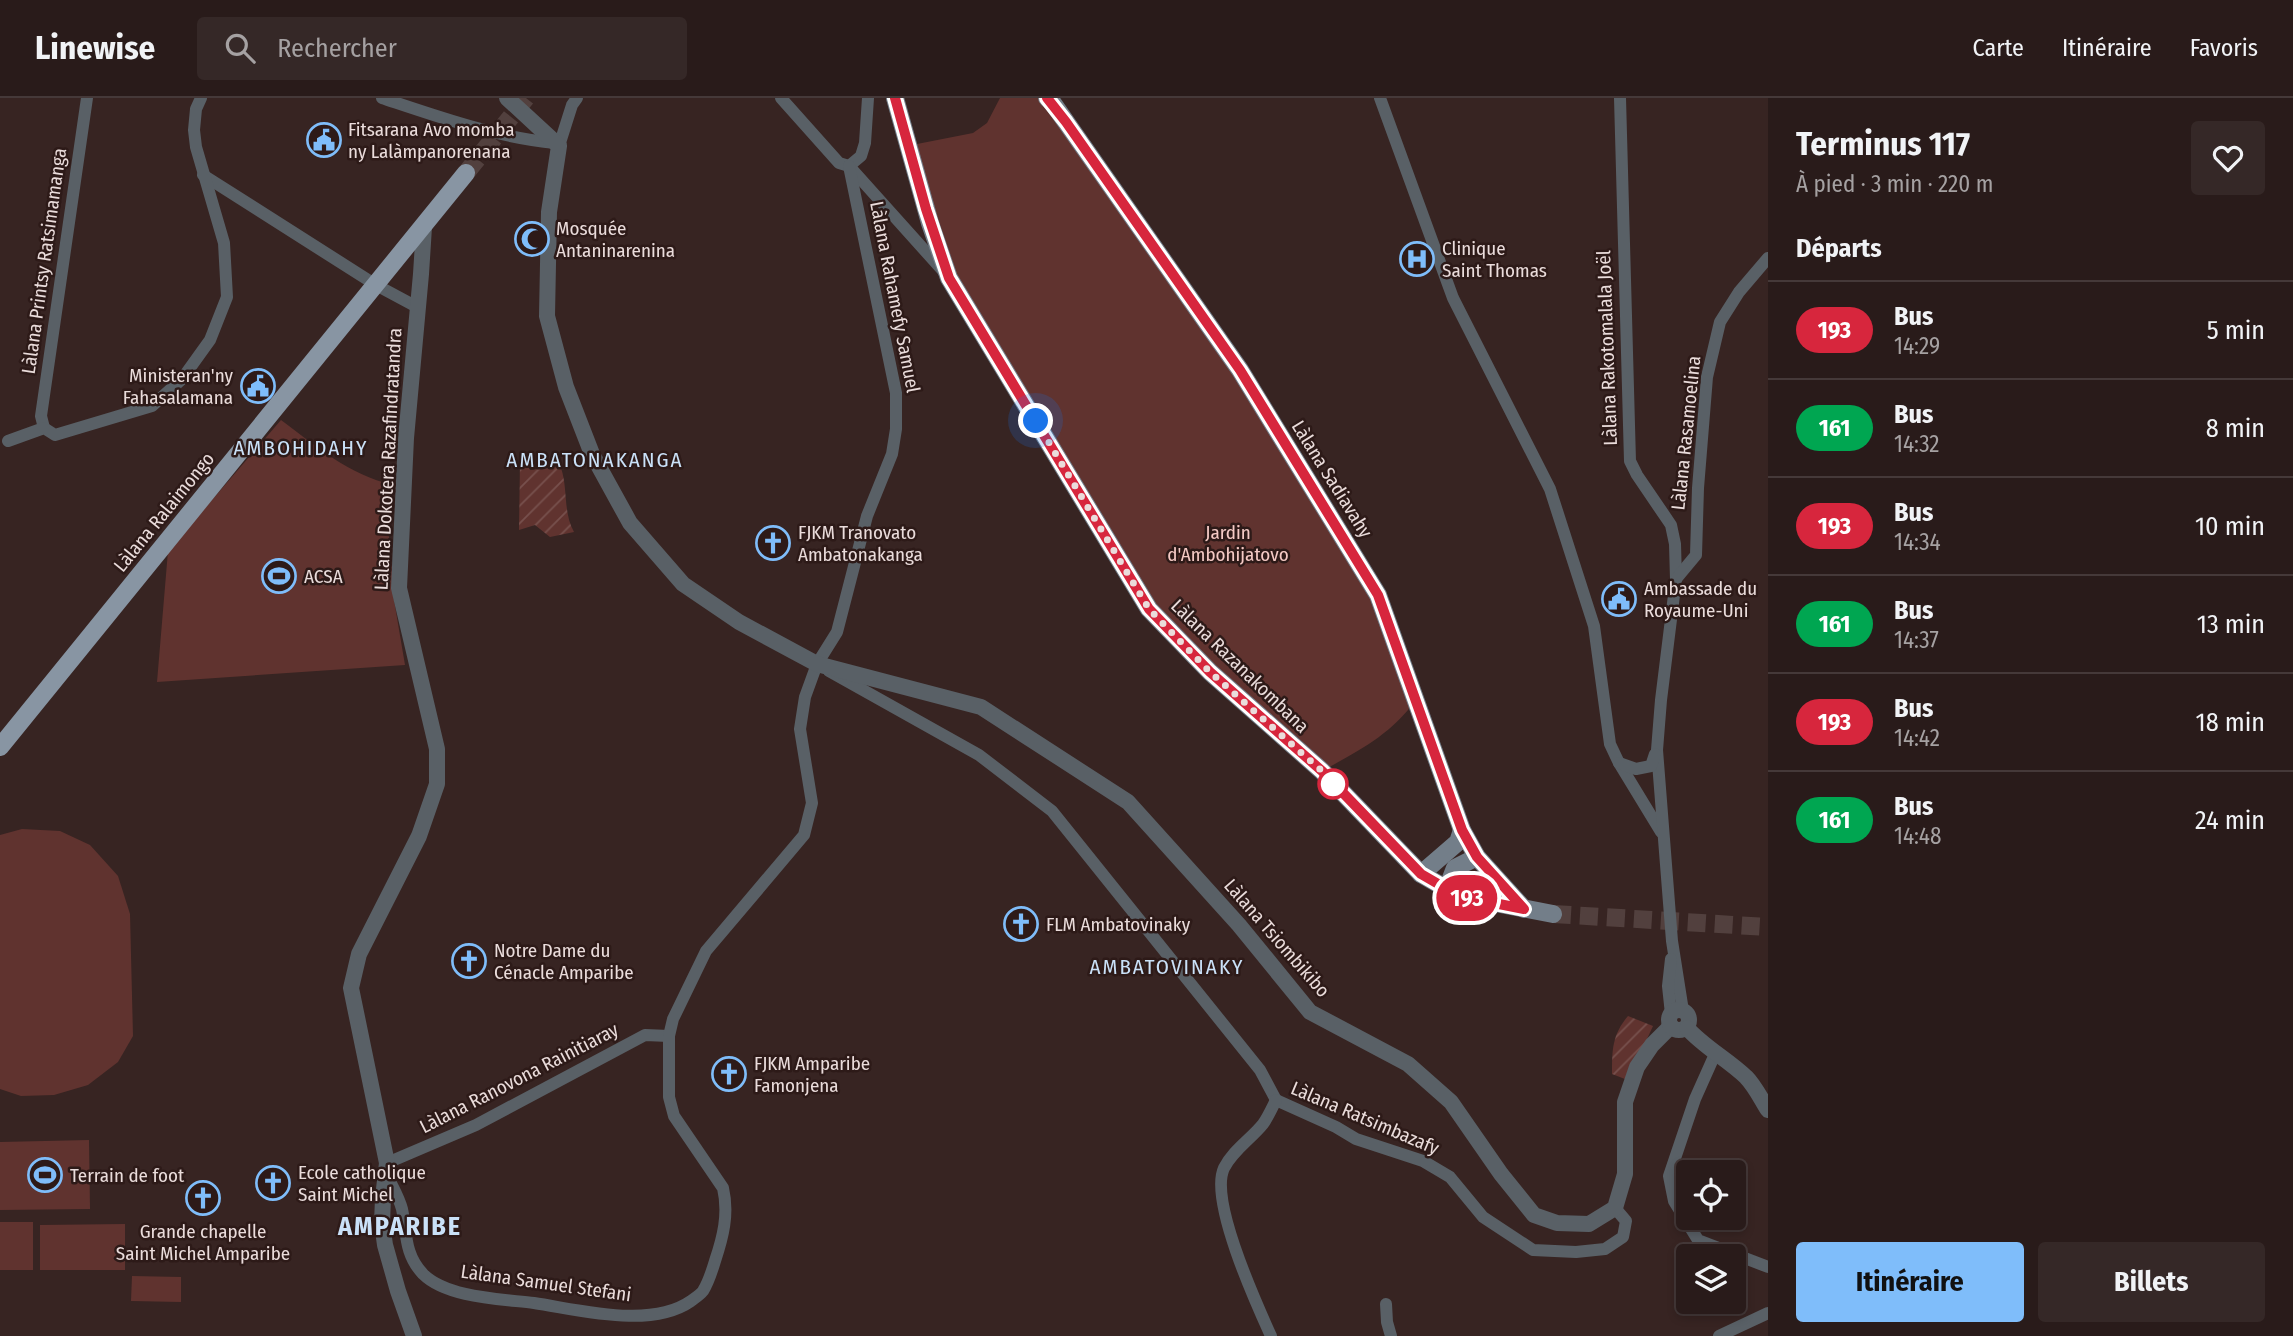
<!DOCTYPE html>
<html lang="fr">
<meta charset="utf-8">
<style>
body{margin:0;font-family:"Fira Sans Condensed",sans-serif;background:#352827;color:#f1f3f6;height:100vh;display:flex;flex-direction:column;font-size:26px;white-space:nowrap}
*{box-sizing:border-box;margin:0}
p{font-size:23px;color:#a5a1a2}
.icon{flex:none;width:38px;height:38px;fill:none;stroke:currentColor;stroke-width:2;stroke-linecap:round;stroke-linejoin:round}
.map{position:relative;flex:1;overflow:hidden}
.details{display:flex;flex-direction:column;background:#291b1a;width:525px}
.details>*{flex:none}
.badge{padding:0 14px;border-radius:23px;font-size:24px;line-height:46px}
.buttons{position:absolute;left:1676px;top:1062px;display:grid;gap:14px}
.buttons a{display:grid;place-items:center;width:70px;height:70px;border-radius:7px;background:#291b1a;box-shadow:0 4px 10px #0003,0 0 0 2px #453939;font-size:35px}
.you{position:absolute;width:35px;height:35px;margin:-18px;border:5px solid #fff;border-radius:50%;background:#1a73e8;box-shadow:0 0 0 10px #1a73e833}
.map>.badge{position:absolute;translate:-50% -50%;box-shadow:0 0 0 4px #fff}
h2{padding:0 28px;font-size:26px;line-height:63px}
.round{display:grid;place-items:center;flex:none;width:74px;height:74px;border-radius:7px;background:#352827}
.summary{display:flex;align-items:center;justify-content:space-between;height:119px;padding:0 28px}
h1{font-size:33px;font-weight:700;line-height:52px}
.cta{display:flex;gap:14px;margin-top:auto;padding:14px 28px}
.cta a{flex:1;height:80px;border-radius:7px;background:#7fbdfa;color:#111;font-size:28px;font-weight:700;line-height:80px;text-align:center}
.cta a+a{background:#352827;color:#f1f3f6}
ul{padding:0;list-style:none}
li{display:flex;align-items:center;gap:21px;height:98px;padding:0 28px;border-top:2px solid #453939}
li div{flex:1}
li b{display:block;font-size:26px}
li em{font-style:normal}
li .badge{min-width:77px;font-weight:700;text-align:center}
header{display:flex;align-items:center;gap:42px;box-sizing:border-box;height:98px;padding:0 35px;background:#291b1a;border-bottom:2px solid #453939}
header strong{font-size:33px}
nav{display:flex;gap:38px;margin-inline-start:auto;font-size:24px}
.search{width:490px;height:63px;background:#352827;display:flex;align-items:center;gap:18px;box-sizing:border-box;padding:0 24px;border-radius:7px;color:#a5a1a2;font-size:26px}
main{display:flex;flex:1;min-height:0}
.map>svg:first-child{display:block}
.green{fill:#60332f}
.garden{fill:url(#garden-furrows)}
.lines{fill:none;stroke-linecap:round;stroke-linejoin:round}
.secondary-tunnel{stroke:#52403e;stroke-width:18;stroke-dasharray:18 9;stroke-linecap:butt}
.primary-tunnel{stroke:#52403e;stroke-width:18;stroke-dasharray:18 9;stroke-linecap:butt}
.minor{stroke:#596066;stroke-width:12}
.tertiary{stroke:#596066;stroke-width:16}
.secondary{stroke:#737e89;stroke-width:18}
.primary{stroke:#8895a3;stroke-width:18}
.line-casing{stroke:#fff;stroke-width:16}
.line{stroke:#d7263d;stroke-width:10}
.walk{stroke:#eadcdb;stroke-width:7;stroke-dasharray:0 12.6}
.stop-dot{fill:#fff;stroke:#d7263d;stroke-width:3.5}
.labels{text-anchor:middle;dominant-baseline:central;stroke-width:5;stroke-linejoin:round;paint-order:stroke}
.poi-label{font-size:19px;fill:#eadcdb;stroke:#2d1a18;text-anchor:start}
.street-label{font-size:19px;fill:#eadcdb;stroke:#2d1a18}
.park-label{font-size:19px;fill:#f5cac5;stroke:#2d1a18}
.neighbourhood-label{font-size:21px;letter-spacing:2px;fill:#cae1f8;stroke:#2d1a18}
.district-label{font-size:26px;font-weight:bold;letter-spacing:2px;fill:#cae1f8;stroke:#2d1a18}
</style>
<header>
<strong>Linewise</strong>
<div class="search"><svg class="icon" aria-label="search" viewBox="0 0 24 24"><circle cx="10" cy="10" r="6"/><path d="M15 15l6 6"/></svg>Rechercher</div>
<nav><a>Carte</a><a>Itinéraire</a><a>Favoris</a></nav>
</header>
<main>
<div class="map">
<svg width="1768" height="1238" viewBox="0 0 1768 1238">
<defs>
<pattern id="garden-furrows" width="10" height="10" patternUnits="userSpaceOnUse" patternTransform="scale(1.75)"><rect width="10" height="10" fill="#60332f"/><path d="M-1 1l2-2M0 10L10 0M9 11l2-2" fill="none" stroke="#77504d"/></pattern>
</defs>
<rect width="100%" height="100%" fill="#372422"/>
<g class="green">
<path d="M1000,0H1041L1052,4L1373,487L1416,602C1389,638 1360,652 1322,673L1149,511L949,180L917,46L973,35L987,25Z"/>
<path d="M281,322C317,349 348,376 393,387L389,438L394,502L405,567L157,584L168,453Z"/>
<path d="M22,731L60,733L90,747L118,778L130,816L133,938L118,964L88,987L54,997L21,998L0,991V737Z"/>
<path d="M89,1042L90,1111L0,1112V1044Z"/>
<rect x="0" y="1124" width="33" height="48"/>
<path d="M125,1126V1172H40V1127Z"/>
<path d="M132,1178L181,1179V1204L131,1203Z"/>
</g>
<g class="garden">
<path d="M520,365L528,367L530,372L557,369L561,370C568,390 563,415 574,434L550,439L535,427L519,432Z"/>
<path d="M1628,918L1653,928L1640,956L1625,981L1612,976C1612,952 1612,937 1628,918Z"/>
</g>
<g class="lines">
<path class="secondary-tunnel" d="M1553,816L1768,829"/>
<path class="primary-tunnel" d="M466,75L526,0"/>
<g class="minor">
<path d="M382,0C439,19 495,39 555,45"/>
<path d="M781,0L839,65L849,68"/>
<path d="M1380,0L1453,200L1550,391L1594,528L1610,646L1619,665L1661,734"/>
<path d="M1620,0L1630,363L1637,377L1671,427L1675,446L1676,481L1661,602L1657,652L1672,843L1683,913"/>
<path d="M559,48L572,7L577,0"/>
<path d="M849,68L945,175"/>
<path d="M849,68L861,58L865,45L868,0"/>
<path d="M203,77L376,187L417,209"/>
<path d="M44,330L41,318L87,0"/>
<path d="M8,343L44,330L55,337L152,308L182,281L210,242L227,199L224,145L196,49L194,32L196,11L201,0"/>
<path d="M1676,481L1696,457L1698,390L1707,279L1720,224L1739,194L1768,160"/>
<path d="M829,573L979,657L1052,713L1260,972L1276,1002"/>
<path d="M1619,665L1636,671L1651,668L1655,656"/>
<path d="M1671,861L1668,888L1671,916"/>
<path d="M1716,954L1695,1001L1669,1078L1674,1103L1698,1142L1768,1169"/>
<path d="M1276,1002L1336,1029L1356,1041L1423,1063L1450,1079L1483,1119L1533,1152L1576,1154L1605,1151L1623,1139L1626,1123L1615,1110"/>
<path d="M387,1065L476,1027L645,937L669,938"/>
<path d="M387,1077C392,1088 399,1099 402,1111C407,1135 404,1156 423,1176C447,1200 502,1201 534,1205C581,1212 651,1231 691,1203C695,1200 700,1197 703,1193C708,1185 712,1173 715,1163C723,1139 729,1116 723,1090L674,1018L669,999V938L673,921L706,853L804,737L812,705L800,631L805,599L817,566L837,534L867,418L892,356L896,331V295L849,68"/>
<path d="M1386,1206L1387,1224L1391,1238"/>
<path d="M1271,1238C1256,1205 1209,1102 1224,1070C1233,1052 1251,1041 1263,1026C1268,1019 1272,1010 1276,1002"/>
<path d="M1719,1238L1768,1215"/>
</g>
<g class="tertiary">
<path d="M507,0L559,48L549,114L547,218L566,289L592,356L630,425L683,486L739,524L817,566L981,609L1128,704L1239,827L1310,914L1408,966L1451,1004L1501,1076L1534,1117L1557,1125L1589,1126L1615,1110L1625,1076V1004L1637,969L1652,947L1671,928"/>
<circle cx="1679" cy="922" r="10"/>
<path d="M1687,930C1704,949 1727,961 1746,979C1755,988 1761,1001 1768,1012"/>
<path d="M414,1238L398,1193L385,1147L382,1125L383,1100L387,1065L351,890L359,856L419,738L437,686V651L399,490L406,340L421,176L424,129"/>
</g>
<g class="secondary">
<path d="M895,0L930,125L949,180L1149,511L1210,574L1322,673L1421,776L1459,798L1553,816"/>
<path d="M1047,0L1052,4L1240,272L1378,497L1462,732L1477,759L1524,811"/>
<path d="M1421,776L1458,744L1462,732"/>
<path d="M1447,791L1455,770L1477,759"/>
</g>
<path class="primary" d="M0,649L466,75"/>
</g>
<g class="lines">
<g class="line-casing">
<path id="line" d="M895,0L926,111L949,180L1149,511L1210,574L1322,673L1421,776L1459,798L1524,811L1477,759L1462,732L1378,497L1240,272L1066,24L1047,0"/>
</g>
<use href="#line" class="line"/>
<path class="walk" d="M1036,323L1149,511L1210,574L1322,673L1340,693L1333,686"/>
</g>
<defs>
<g id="civic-ring" transform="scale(1.75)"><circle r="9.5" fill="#2d1a18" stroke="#7fbdfa" stroke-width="1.5"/><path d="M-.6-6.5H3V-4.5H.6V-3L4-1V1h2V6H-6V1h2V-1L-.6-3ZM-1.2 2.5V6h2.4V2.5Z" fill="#7fbdfa"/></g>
<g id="mosque-ring" transform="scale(1.75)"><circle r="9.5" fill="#2d1a18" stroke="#7fbdfa" stroke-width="1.5"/><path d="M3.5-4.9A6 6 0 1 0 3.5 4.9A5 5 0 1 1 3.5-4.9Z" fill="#7fbdfa"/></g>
<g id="hospital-ring" transform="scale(1.75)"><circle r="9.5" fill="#2d1a18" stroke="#7fbdfa" stroke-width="1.5"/><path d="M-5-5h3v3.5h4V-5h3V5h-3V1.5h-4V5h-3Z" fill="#7fbdfa"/></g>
<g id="church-ring" transform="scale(1.75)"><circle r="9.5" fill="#2d1a18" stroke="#7fbdfa" stroke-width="1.5"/><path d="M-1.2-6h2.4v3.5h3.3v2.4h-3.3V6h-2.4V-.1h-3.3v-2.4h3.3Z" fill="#7fbdfa"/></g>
<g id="stadium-ring" transform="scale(1.75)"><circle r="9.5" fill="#2d1a18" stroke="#7fbdfa" stroke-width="1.5"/><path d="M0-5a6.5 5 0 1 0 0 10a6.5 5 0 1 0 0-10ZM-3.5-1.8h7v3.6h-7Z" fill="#7fbdfa"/></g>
</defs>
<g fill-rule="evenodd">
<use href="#civic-ring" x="324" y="42"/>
<use href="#mosque-ring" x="532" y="141"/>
<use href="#hospital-ring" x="1417" y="161"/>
<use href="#civic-ring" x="258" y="288"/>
<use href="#church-ring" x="773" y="445"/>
<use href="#stadium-ring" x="279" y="478"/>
<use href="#civic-ring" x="1619" y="501"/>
<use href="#church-ring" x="1021" y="826"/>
<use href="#church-ring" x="469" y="863"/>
<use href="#church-ring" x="729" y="976"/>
<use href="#stadium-ring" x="45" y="1077"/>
<use href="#church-ring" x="273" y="1085"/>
<use href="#church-ring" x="203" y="1100"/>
</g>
<circle class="stop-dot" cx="1333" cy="686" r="14"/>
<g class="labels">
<g class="poi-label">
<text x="348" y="31">Fitsarana Avo momba<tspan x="348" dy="22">ny Lalàmpanorenana</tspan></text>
<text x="556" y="130">Mosquée<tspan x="556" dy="22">Antaninarenina</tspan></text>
<text x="1442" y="150">Clinique<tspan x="1442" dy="22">Saint Thomas</tspan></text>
<text x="233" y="277" text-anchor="end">Ministeran'ny<tspan x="233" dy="22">Fahasalamana</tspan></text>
<text x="798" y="434">FJKM Tranovato<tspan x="798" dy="22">Ambatonakanga</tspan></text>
<text x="304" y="478">ACSA</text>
<text x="1644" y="490">Ambassade du<tspan x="1644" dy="22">Royaume-Uni</tspan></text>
<text x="1046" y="826">FLM Ambatovinaky</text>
<text x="494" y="852">Notre Dame du<tspan x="494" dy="22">Cénacle Amparibe</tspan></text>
<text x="754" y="965">FJKM Amparibe<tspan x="754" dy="22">Famonjena</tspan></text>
<text x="298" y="1074">Ecole catholique<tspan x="298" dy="22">Saint Michel</tspan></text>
<text x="70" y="1077">Terrain de foot</text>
<text x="203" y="1133" text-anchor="middle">Grande chapelle<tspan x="203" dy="22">Saint Michel Amparibe</tspan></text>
</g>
<g class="street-label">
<text transform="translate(44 163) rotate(-82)">Làlana Printsy Ratsimamanga</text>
<text transform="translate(895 199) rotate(79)">Làlana Rahamefy Samuel</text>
<text transform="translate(1607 250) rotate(-92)">Làlana Rakotomalala Joël</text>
<text transform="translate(1686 335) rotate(-84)">Làlana Rasamoelina</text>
<text transform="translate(388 361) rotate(-87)">Làlana Dokotera Razafindratandra</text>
<text transform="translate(1332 381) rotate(58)">Làlana Sadiavahy</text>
<text transform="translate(164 414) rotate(-51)">Làlana Ralaimongo</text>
<text transform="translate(1240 568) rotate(44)">Làlana Razanakombana</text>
<text transform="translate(1277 840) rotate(49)">Làlana Tsiombikibo</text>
<text transform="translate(519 980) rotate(-27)">Làlana Ranovona Rainitiaray</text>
<text transform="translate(1365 1020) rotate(23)">Làlana Ratsimbazafy</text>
<text transform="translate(546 1185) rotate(8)">Làlana Samuel Stefani</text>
</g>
<g class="park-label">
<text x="1228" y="434">Jardin<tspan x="1228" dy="22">d'Ambohijatovo</tspan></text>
</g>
<g class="neighbourhood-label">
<text x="301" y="350">AMBOHIDAHY</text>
<text x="595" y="362">AMBATONAKANGA</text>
<text x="1167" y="869">AMBATOVINAKY</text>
</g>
<g class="district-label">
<text x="400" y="1128">AMPARIBE</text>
</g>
</g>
</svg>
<div class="buttons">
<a><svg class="icon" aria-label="locate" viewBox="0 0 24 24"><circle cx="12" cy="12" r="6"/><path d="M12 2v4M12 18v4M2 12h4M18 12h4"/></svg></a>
<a><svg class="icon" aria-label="layers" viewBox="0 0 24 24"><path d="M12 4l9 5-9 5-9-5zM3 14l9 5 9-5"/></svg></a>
</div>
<div class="you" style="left:1036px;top:323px"></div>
<b class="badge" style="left:1467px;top:800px;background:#d7263d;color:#fff">193</b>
</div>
<section class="details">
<div class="summary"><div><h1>Terminus 117</h1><p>À pied · 3 min · 220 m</p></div><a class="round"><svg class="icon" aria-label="heart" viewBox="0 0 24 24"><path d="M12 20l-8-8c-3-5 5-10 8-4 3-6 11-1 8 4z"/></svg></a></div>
<h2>Départs</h2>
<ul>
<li><span class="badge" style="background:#d7263d;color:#fff">193</span><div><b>Bus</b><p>14:29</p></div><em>5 min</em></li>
<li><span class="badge" style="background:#00a651;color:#fff">161</span><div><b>Bus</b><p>14:32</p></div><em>8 min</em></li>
<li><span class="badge" style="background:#d7263d;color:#fff">193</span><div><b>Bus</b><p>14:34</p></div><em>10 min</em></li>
<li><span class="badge" style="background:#00a651;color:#fff">161</span><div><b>Bus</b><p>14:37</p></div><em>13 min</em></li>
<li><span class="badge" style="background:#d7263d;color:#fff">193</span><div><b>Bus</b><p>14:42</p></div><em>18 min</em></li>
<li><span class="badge" style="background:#00a651;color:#fff">161</span><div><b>Bus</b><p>14:48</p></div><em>24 min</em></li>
</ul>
<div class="cta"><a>Itinéraire</a><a>Billets</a></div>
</section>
</main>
